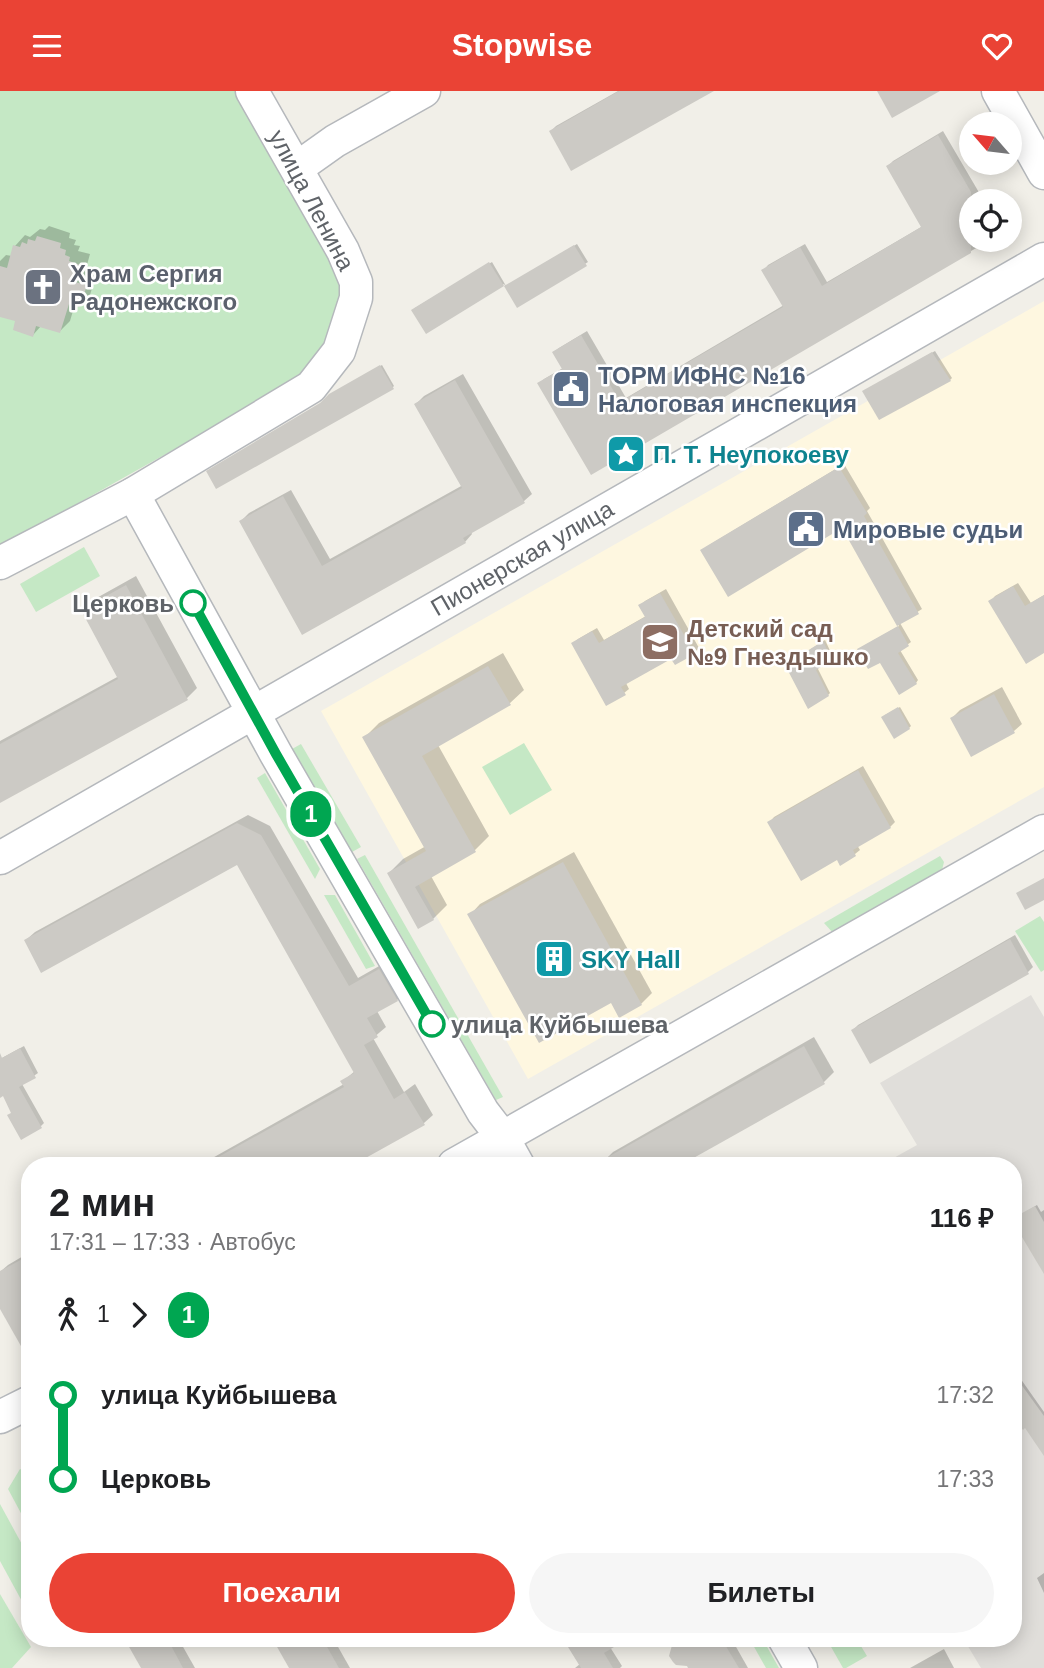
<!DOCTYPE html>
<html lang="ru">
<meta charset="utf-8">
<style>
body{margin:0;font-family:Helvetica,sans-serif;background:#f6f6f6;color:#202124;height:100vh;display:flex;flex-direction:column;font-size:26px;white-space:nowrap}
*{box-sizing:border-box;margin:0}
p{font-size:23px;color:#757577}
.icon{flex:none;width:38px;height:38px;fill:none;stroke:currentColor;stroke-width:2;stroke-linecap:round;stroke-linejoin:round}
.map{position:relative;flex:1;overflow:hidden}
.panel{position:absolute;left:21px;top:1066px;width:1001px;height:490px;display:flex;flex-direction:column;background:#fff;border-radius:28px;box-shadow:0 4px 18px #0003}
.panel>*{flex:none}
.badge{padding:0 14px;border-radius:23px;font-size:24px;line-height:46px}
.needle{width:46px;rotate:298deg}
.controls{position:absolute;left:959px;top:21px;display:grid;gap:14px}
.controls a{display:grid;place-items:center;width:63px;height:63px;border-radius:50%;background:#fff;box-shadow:0 4px 18px #0003;font-size:35px}
.map>.badge{position:absolute;translate:-50% -50%;box-shadow:0 0 0 4px #fff}
.legs{display:flex;align-items:center;gap:10px;height:77px;padding:0 28px;font-size:23px}
.legs p{margin-inline-start:auto}
.head{display:flex;align-items:center;justify-content:space-between;height:119px;padding:0 28px}
h1{font-size:38px;font-weight:700;line-height:52px}
.action{display:flex;gap:14px;margin-top:auto;padding:14px 28px}
.action a{flex:1;height:80px;border-radius:42px;background:#ea4335;color:#fff;font-size:28px;font-weight:700;line-height:80px;text-align:center}
.action a+a{background:#f6f6f6;color:#202124}
ul{padding:0 28px;list-style:none}
li{display:flex;align-items:center;gap:24px;height:84px;font-size:26px}
li i{display:grid;place-items:center;width:10px;height:100%;margin:0 9px;background:currentColor}
li i::after{content:'';width:18px;height:18px;margin:-9px;border:5px solid;border-radius:50%;background:#fff}
li p{margin-inline-start:auto}
li:first-child i{background:linear-gradient(#0000 50%,currentColor 0)}
li:last-child i{background:linear-gradient(currentColor 50%,#0000 0)}
header{display:flex;justify-content:space-between;align-items:center;height:91px;padding:0 28px;background:#ea4335;color:#fff;font-size:32px;font-weight:700}
.map>svg:first-child{display:block}
.commercial{fill:#fef7e0}
.industrial{fill:#e0deda}
.green{fill:#c5e8c5}
.shadow{fill:#0003}
.building{fill:#cccac5}
.lines{fill:none;stroke-linecap:round;stroke-linejoin:round}
.minor-casing{stroke:#b5b8bc;stroke-width:35}
.minor{stroke:#fff;stroke-width:32}
.line-1-casing{stroke:#fff;stroke-width:16}
.line-1{stroke:#00a651;stroke-width:10}
.stop-1-dot{fill:#fff;stroke:#00a651;stroke-width:3.5}
.labels{text-anchor:middle;dominant-baseline:central;stroke-width:5;stroke-linejoin:round;paint-order:stroke}
.street-label{font-size:24px;fill:#5f6368;stroke:#fff}
.worship-label{font-size:24px;font-weight:bold;fill:#5b616d;stroke:#fff;text-anchor:start}
.service-label{font-size:24px;font-weight:bold;fill:#4e5e75;stroke:#fff;text-anchor:start}
.culture-label{font-size:24px;font-weight:bold;fill:#0d838f;stroke:#fff;text-anchor:start}
.stop-label{font-size:24px;font-weight:bold;fill:#5f6368;stroke:#fff;text-anchor:end}
.education-label{font-size:24px;font-weight:bold;fill:#785e54;stroke:#fff;text-anchor:start}
</style>
<header><svg class="icon" aria-label="menu" viewBox="0 0 24 24"><path d="M4 6h16M4 12h16M4 18h16"/></svg>Stopwise<svg class="icon" aria-label="heart" viewBox="0 0 24 24"><path d="M12 20l-8-8c-3-5 5-10 8-4 3-6 11-1 8 4z"/></svg></header>
<div class="map">
<svg width="1044" height="1577" viewBox="0 0 1044 1577">
<rect width="100%" height="100%" fill="#f1efe8"/>
<path class="commercial" d="M1044,210V696L528,988L321,620Z"/>
<path class="industrial" d="M1031,904L1044,926V1577H981L963,1547H1013V1074H881L917,1054L880,992Z"/>
<g class="green">
<path d="M0,0H240L341,185L340,233L298,289L0,456Z"/>
<path d="M84,456L100,485L36,521L20,493Z"/>
<path d="M524,652L552,699L510,724L482,676Z"/>
<path d="M301,653L361,756L352,761L292,658Z"/>
<path d="M265,682L320,778L315,788L257,687Z"/>
<path d="M365,764L503,1006L496,1009L357,768Z"/>
<path d="M940,765L944,771L942,779L937,784L834,843L824,832Z"/>
<path d="M324,804H335L375,875L366,878Z"/>
<path d="M1040,825L1044,831V879L1041,881L1015,840Z"/>
<path d="M20,1378L30,1383V1439L8,1398Z"/>
<path d="M0,1413L30,1468V1525L0,1470Z"/>
<path d="M0,1503L31,1556L12,1577H0Z"/>
<path d="M749,1547H762L779,1577H766Z"/>
<path d="M826,1547H856L867,1565L846,1577H843Z"/>
</g>
<g class="shadow">
<path d="M618,0H710L551,40L556,35Z"/>
<path d="M943,40L984,110H971V149H990L591,381L539,293L544,288L563,277L554,261L559,257L587,240L626,307L784,214L764,179L768,174L805,153L827,191L923,135L888,75L893,70Z"/>
<path d="M49,135L70,142L69,147L76,149L74,154L80,155L78,160L90,163L85,181L96,184L90,204L80,214L75,213L70,230L60,240L41,235L33,244L17,229L0,224V170L6,164L12,165L15,155L25,144L30,146L40,138L45,139Z"/>
<path d="M577,153L588,171L518,214L504,193L427,240L415,217L492,171L506,195Z"/>
<path d="M935,260L952,287L950,289L866,299Z"/>
<path d="M382,274L394,295L392,297L333,302Z"/>
<path d="M463,283L532,403L524,410L471,441L472,443L465,451L303,542L241,430L249,422L291,399L330,468L463,394L416,313L424,305Z"/>
<path d="M844,373L870,417L867,420L922,518L900,532L911,551L900,559L918,589L916,592L862,556L899,535L843,435L706,456Z"/>
<path d="M136,485L197,597L187,607L0,710V650L119,585L83,519L93,509Z"/>
<path d="M1018,492L1031,512L1044,504V560L991,510L995,505Z"/>
<path d="M666,498L699,557L694,562L672,566L626,592L629,598L624,602L573,553L578,548L597,537L604,549L646,525L640,515L645,510Z"/>
<path d="M825,549L833,566L817,576L830,602L828,604L789,572Z"/>
<path d="M503,562L524,599L509,613L438,654L489,745L475,759L431,785L447,814L433,828L389,782L403,768L426,755L364,647L379,632Z"/>
<path d="M1002,596L1022,633L1014,640L952,627L960,619Z"/>
<path d="M900,616L911,635L909,637L885,624Z"/>
<path d="M863,675L895,731L890,736L857,754L860,759L855,763L837,767L770,731L774,726Z"/>
<path d="M248,724L270,735L358,887L388,870L406,900L397,909L377,920L386,936L373,947L404,1001L415,993L433,1024L424,1032L349,1074H200L344,993L343,990L355,980L237,772L26,849L35,841Z"/>
<path d="M574,761L652,902L641,913L612,910L470,824L480,813Z"/>
<path d="M1015,844L1033,876L1028,881L871,971L853,939L858,934Z"/>
<path d="M814,946L834,981L824,991L677,1074H605L603,1071L613,1061Z"/>
<path d="M24,955L38,982L22,993L44,1032L40,1036L13,1021L0,997V968Z"/>
<path d="M1037,1114L1041,1121L1044,1119V1180L1016,1127Z"/>
<path d="M30,1161V1256L0,1215V1181L8,1174Z"/>
<path d="M1013,1277L1044,1321V1362L1026,1335L1013,1322Z"/>
<path d="M1044,1482V1502L1037,1487Z"/>
<path d="M126,1547H178L195,1577H143Z"/>
<path d="M274,1547H333L350,1577H290Z"/>
<path d="M581,1547H625L610,1556L622,1575L620,1577H575L580,1573L570,1556Z"/>
<path d="M673,1547H731L748,1577H715L675,1550Z"/>
<path d="M944,1558L954,1577H910Z"/>
</g>
<g class="building">
<path d="M619,0H714L571,80L549,40Z"/>
<path d="M877,0H940L892,27Z"/>
<path d="M938,44L971,101V162L591,384L537,292L562,278L552,261L581,244L620,311L783,216L761,179L800,156L822,195L921,136L886,75Z"/>
<path d="M37,145L61,152L60,157L66,159L65,164L70,166L69,170L80,174L75,191L87,194L80,216L69,213L60,242L36,235L33,246L13,239L15,230L0,226V175L7,177L13,154L20,156L22,151L27,153L28,148L35,150Z"/>
<path d="M574,154L587,175L517,217L504,195Z"/>
<path d="M489,171L504,195L426,243L411,219Z"/>
<path d="M932,261L951,290L879,329L862,300Z"/>
<path d="M380,274L394,298L216,398L206,380L320,312L329,303Z"/>
<path d="M455,289L525,412L463,447L466,452L302,544L239,430L283,405L322,475L462,397L414,313Z"/>
<path d="M839,376L867,422L864,425L919,523L897,535L842,437L728,506L700,459Z"/>
<path d="M126,494L188,609L0,712V653L118,588L81,519Z"/>
<path d="M1013,495L1025,515L1044,504V562L1026,573L988,510Z"/>
<path d="M660,502L695,563L675,574L671,568L621,596L626,604L606,615L571,552L592,540L599,552L645,526L638,514Z"/>
<path d="M898,535L909,555L898,562L917,593L899,604L880,572L868,578L857,558Z"/>
<path d="M823,550L832,569L816,579L829,605L808,618L785,574Z"/>
<path d="M488,575L511,614L422,665L476,761L415,796L434,829L418,838L387,782L426,760L362,646Z"/>
<path d="M994,603L1015,642L971,666L950,627Z"/>
<path d="M898,616L910,638L894,648L881,626Z"/>
<path d="M858,679L891,737L853,759L856,765L840,775L837,769L801,790L767,731Z"/>
<path d="M237,732L261,744L349,895L379,878L398,910L367,927L378,946L364,954L394,1008L405,1001L425,1034L353,1074H204L344,996L340,990L354,982L237,774L41,882L24,849Z"/>
<path d="M563,771L642,914L619,927L611,912L539,952L467,823Z"/>
<path d="M1044,787V809L1025,819L1016,802Z"/>
<path d="M1010,848L1029,883L870,973L851,939Z"/>
<path d="M804,955L825,993L715,1055L681,1074H594Z"/>
<path d="M20,957L36,987L19,996L42,1037L21,1049L7,1024L11,1022L3,1005L0,1007V962L2,967Z"/>
<path d="M1035,1115L1044,1131V1183L1013,1131V1127Z"/>
<path d="M30,1164V1271L0,1218V1180Z"/>
<path d="M1013,1282L1044,1325V1365L1025,1337L1023,1339L1013,1325Z"/>
<path d="M124,1547H167L183,1577H141Z"/>
<path d="M272,1547H322L339,1577H289Z"/>
<path d="M582,1547H629L604,1562L613,1577H581L568,1556Z"/>
<path d="M674,1547H721L739,1577H688L687,1575L676,1574L673,1571L669,1565Z"/>
</g>
<g class="lines">
<g class="minor-casing">
<g id="minor">
<path d="M998,0L1044,82"/>
<path d="M297,77L335,50L424,0"/>
<path d="M133,403L276,663L483,1021L503,1047L518,1074"/>
<path d="M0,472L133,403L311,296L339,260L356,207V191L343,160L252,0"/>
<path d="M0,767L1044,168"/>
<path d="M454,1074L1044,740"/>
<path d="M0,1326L30,1311"/>
<path d="M784,1547L801,1577"/>
</g>
</g>
<use href="#minor" class="minor"/>
</g>
<g class="lines">
<g class="line-1-casing">
<path id="line-1" d="M193,512L276,663L432,933"/>
</g>
<use href="#line-1" class="line-1"/>
</g>
<defs>
<g id="church-square" transform="scale(2.0125)"><rect x="-9" y="-9" width="18" height="18" rx="4" fill="#6b7280" stroke="#fff"/><path d="M-1.2-6h2.4v3.5h3.3v2.4h-3.3V6h-2.4V-.1h-3.3v-2.4h3.3Z" fill="#fff"/></g>
<g id="civic-square" transform="scale(2.0125)"><rect x="-9" y="-9" width="18" height="18" rx="4" fill="#5c6f8a" stroke="#fff"/><path d="M-.6-6.5H3V-4.5H.6V-3L4-1V1h2V6H-6V1h2V-1L-.6-3ZM-1.2 2.5V6h2.4V2.5Z" fill="#fff"/></g>
<g id="sight-square" transform="scale(2.0125)"><rect x="-9" y="-9" width="18" height="18" rx="4" fill="#0f9aa8" stroke="#fff"/><path d="M0-6L1.8-2.2L6-1.7L2.9 1.2L3.7 5.4L0 3.3L-3.7 5.4L-2.9 1.2L-6-1.7L-1.8-2.2Z" fill="#fff"/></g>
<g id="school-square" transform="scale(2.0125)"><rect x="-9" y="-9" width="18" height="18" rx="4" fill="#8d6e63" stroke="#fff"/><path d="M0-5L7-2L0 1L-7-2ZM-4 1L0 2.5L4 1V4Q0 6-4 4Z" fill="#fff"/></g>
<g id="building-square" transform="scale(2.0125)"><rect x="-9" y="-9" width="18" height="18" rx="4" fill="#0f9aa8" stroke="#fff"/><path d="M-4-6H4V6H1V3H-1V6H-4ZM-2.5-4.3h1.7v1.8h-1.7ZM.8-4.3h1.7v1.8H.8ZM-2.5-1h1.7V.8h-1.7ZM.8-1h1.7V.8H.8Z" fill="#fff"/></g>
</defs>
<g fill-rule="evenodd">
<use href="#church-square" x="43" y="196"/>
<use href="#civic-square" x="571" y="298"/>
<use href="#sight-square" x="626" y="363"/>
<use href="#civic-square" x="806" y="438"/>
<use href="#school-square" x="660" y="551"/>
<use href="#building-square" x="554" y="868"/>
</g>
<g class="stop-1-dot">
<circle cx="193" cy="512" r="12"/>
<circle cx="432" cy="933" r="12"/>
</g>
<g class="labels">
<g class="street-label">
<text transform="translate(312 109) rotate(62)">улица Ленина</text>
<text transform="translate(522 467) rotate(-30)">Пионерская улица</text>
</g>
<g class="worship-label">
<text x="70" y="182">Храм Сергия<tspan x="70" dy="28">Радонежского</tspan></text>
</g>
<g class="service-label">
<text x="598" y="284">ТОРМ ИФНС №16<tspan x="598" dy="28">Налоговая инспекция</tspan></text>
<text x="833" y="438">Мировые судьи</text>
</g>
<g class="culture-label">
<text x="653" y="363">П. Т. Неупокоеву</text>
<text x="581" y="868">SKY Hall</text>
</g>
<g class="stop-label">
<text x="174" y="512">Церковь</text>
<text x="451" y="933" text-anchor="start">улица Куйбышева</text>
</g>
<g class="education-label">
<text x="687" y="537">Детский сад<tspan x="687" dy="28">№9 Гнездышко</tspan></text>
</g>
</g>
</svg>
<div class="controls">
<a><svg class="needle" viewBox="-14 -14 28 28"><path d="M0-13l5 13h-10z" fill="#e53935"/><path d="M0 13l5-13h-10z" fill="#757577"/></svg></a>
<a><svg class="icon" aria-label="locate" viewBox="0 0 24 24"><circle cx="12" cy="12" r="6"/><path d="M12 2v4M12 18v4M2 12h4M18 12h4"/></svg></a>
</div>
<b class="badge" style="left:311px;top:723px;background:#00a651;color:#fff">1</b>
<section class="panel">
<div class="head"><div><h1>2 мин</h1><p>17:31 – 17:33 · Автобус</p></div><b>116 ₽</b></div>
<div class="legs"><svg class="icon" aria-label="walk" viewBox="0 0 24 24"><circle cx="13" cy="4" r="2"/><path d="M13 8l-2 6 4 7M11 14l-3 7M7 12l3-4h3l4 4"/></svg>1<svg class="icon" aria-label="forward" viewBox="0 0 24 24"><path d="M9 5l7 7-7 7"/></svg><b class="badge" style="background:#00a651;color:#fff">1</b></div>
<ul>
<li><i style="color:#00a651"></i><b>улица Куйбышева</b><p>17:32</p></li>
<li><i style="color:#00a651"></i><b>Церковь</b><p>17:33</p></li>
</ul>
<div class="action"><a>Поехали</a><a>Билеты</a></div>
</section>
</div>
